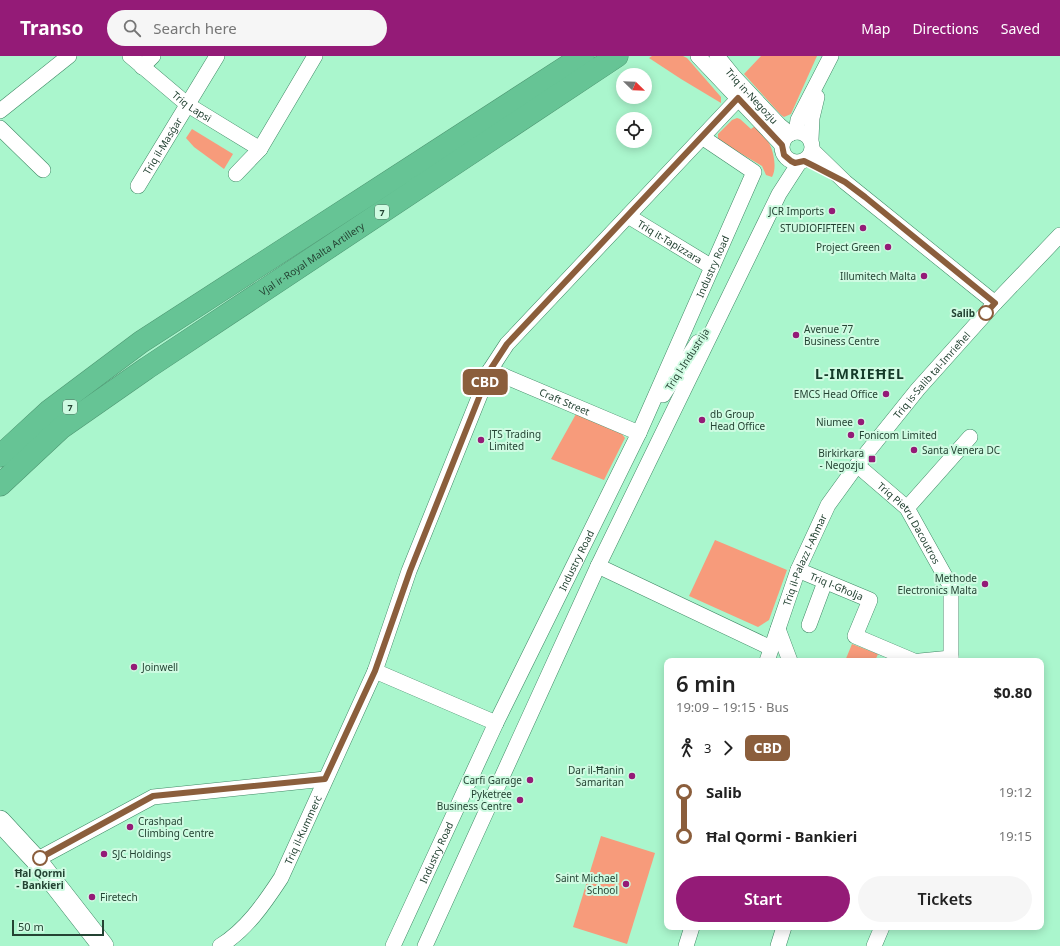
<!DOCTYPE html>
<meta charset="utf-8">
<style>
body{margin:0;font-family:"Noto Sans",sans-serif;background:#f6f6f6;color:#222;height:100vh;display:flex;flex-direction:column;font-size:15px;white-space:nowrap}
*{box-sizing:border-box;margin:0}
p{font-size:13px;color:#767676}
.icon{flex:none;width:22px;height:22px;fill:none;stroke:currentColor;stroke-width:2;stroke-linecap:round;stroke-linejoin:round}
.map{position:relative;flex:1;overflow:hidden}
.panel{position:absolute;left:664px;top:602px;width:380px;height:272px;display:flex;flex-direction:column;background:#fff;border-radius:8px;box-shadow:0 2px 10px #0003}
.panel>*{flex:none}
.badge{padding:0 8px;border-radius:6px;font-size:14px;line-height:26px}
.needle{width:26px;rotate:113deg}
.controls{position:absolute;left:616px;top:12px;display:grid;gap:8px}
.controls a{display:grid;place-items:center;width:36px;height:36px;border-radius:50%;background:#fff;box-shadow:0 2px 10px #0003;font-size:20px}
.scale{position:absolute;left:12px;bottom:10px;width:92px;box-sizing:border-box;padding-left:4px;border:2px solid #244333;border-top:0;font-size:11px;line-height:14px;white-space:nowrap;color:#244333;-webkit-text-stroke:3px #cffbe2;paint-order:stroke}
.map>.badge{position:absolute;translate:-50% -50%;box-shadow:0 0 0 2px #fff}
.legs{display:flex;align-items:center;gap:6px;height:44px;padding:0 12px;font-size:13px}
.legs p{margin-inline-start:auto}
.headline{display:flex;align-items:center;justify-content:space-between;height:68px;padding:0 12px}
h1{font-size:22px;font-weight:600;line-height:30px}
.primary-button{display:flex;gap:8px;margin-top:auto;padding:8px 12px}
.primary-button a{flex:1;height:46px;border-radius:24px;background:#941b77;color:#fff;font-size:16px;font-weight:600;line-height:46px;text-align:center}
.primary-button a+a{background:#f6f6f6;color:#222}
ul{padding:0 12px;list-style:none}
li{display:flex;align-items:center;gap:14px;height:44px;font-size:15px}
li i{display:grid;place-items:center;width:6px;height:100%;margin:0 5px;background:currentColor}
li i::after{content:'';width:10px;height:10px;margin:-5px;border:3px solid;border-radius:50%;background:#fff}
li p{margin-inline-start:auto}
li:first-child i{background:linear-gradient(#0000 50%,currentColor 0)}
li:last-child i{background:linear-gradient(currentColor 50%,#0000 0)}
header{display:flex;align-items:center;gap:24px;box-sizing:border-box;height:56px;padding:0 20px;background:#941b77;color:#fff}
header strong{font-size:19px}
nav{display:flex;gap:22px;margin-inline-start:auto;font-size:14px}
.search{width:280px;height:36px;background:#f6f6f6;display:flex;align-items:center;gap:10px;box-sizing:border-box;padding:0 14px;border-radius:22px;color:#767676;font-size:15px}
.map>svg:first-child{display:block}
.green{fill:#f79b7b}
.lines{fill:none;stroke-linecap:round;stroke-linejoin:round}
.street-casing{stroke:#3f8965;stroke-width:16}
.secondary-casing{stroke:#3f8965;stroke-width:22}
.highway-casing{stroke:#4f9773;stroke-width:23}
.street{stroke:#fff;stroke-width:15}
.secondary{stroke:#fff;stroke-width:21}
.highway{stroke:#66c495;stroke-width:22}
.line-1-casing{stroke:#fff;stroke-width:9}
.line-1{stroke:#8b5e3c;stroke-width:6}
.poi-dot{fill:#941b77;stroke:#cffbe2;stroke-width:1.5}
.stop-1-dot{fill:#fff;stroke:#8b5e3c;stroke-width:2}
.labels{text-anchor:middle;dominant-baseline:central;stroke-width:4;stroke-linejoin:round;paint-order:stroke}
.shield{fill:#cffbe2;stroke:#577a68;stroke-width:1}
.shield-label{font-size:9px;font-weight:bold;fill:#244333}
.street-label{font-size:10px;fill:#244333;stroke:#cffbe2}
.poi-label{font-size:10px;fill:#244333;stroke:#cffbe2;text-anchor:end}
.stop-label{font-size:10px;font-weight:bold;fill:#244333;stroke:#cffbe2;text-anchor:end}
.district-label{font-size:14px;font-weight:bold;letter-spacing:1px;fill:#143b29;stroke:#cffbe2}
</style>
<header>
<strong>Transo</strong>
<div class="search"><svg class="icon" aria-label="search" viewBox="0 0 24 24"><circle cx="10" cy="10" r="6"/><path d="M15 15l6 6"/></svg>Search here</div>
<nav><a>Map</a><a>Directions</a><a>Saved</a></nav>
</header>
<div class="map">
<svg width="1060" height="890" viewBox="0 0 1060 890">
<rect width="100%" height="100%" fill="#aaf6cd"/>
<g class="green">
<path d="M652,0H683L687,2L721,41V47L681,23L649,2Z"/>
<path d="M761,0H817L791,58L784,61L781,59L744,18Z"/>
<path d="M737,62L740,63L751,73L755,70C759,76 766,81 769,87C774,96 777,113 772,121L766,119L762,110L718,84V78L732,64Z"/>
<path d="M192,73L233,98L224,113L194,91L186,82Z"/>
<path d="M576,358L622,378L625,382L604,424L551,403Z"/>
<path d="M715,484L787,514L769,564L758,571L689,540Z"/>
<path d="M852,588L878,598L875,605H845Z"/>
<path d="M601,780L655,797L627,888L573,871Z"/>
</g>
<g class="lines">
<g class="street-casing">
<g id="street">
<path id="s1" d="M130,0L188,49L260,93"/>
<path d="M698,0L782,89"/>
<path id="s2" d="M717,0L734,21L779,69L790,78"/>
<path d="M142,11L153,0"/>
<path d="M0,55L69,0"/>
<path d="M0,72L43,114"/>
<circle cx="797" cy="91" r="15"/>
<path d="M796,76L798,64L831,0"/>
<path d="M811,83L812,62L817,41"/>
<path d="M812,94L845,126L995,247"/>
<path d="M236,118L260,93L315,0"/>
<path id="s3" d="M138,130L217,0"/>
<path id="s4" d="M628,160L712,211"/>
<path id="s5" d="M490,314L639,377"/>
<path d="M663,339L698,286"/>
<path id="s6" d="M857,409L907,452L951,531V605"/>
<path d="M907,452L970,381"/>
<path d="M598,510L771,592"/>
<path id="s7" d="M798,514L870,544L855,580L914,605"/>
<path d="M809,569L825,526"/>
<path d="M778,573L790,605"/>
<path id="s8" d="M767,605L798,514L828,449L857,409L918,333L995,247L1060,179"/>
<path d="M920,605L951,602"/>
<path d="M375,615L496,667"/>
<path d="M36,804L153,741L325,723"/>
<path id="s9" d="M220,890C246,874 264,848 281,822L375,615L409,515L490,314L507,288L738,43"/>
<path id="s10" d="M393,890L496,667L639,377L754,116L702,81"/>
<path d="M425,890L598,510L779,138L799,107"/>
<path d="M686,890L692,871"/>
<path d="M778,890L784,871"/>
<path d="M874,890L882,871"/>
</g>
</g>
<g class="secondary-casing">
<path id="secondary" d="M0,765L36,804L103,890"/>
</g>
<g class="highway-casing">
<g id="highway">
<path d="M0,400L49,355L141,286L583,0"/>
<path id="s11" d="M0,429L61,372L147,312L617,0"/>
</g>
</g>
<use href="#street" class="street"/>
<use href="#secondary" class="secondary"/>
<use href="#highway" class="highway"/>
</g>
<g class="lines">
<g class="line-1-casing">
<path id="line-1" d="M40,802L153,740L325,723L375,615L410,515L490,314L507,288L738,42L782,89L784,99L791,105L795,107L804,105L814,110L845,126L865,141L995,247L986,257"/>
</g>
<use href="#line-1" class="line-1"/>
</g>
<g class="poi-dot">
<circle cx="832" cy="155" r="4"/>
<circle cx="863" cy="172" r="4"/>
<circle cx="888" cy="191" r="4"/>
<circle cx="924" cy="220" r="4"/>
<circle cx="796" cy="279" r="4"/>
<circle cx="886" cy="338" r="4"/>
<circle cx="702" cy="364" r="4"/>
<circle cx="861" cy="366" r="4"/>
<circle cx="851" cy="379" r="4"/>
<circle cx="481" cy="384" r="4"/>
<circle cx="914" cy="394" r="4"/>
<rect x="868" y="399" width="8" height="8" rx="2"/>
<circle cx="985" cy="528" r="4"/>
<circle cx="134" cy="611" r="4"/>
<circle cx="632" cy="720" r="4"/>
<circle cx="530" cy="724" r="4"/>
<circle cx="520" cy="744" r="4"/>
<circle cx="130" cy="771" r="4"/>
<circle cx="104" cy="798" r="4"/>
<circle cx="626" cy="828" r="4"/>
<circle cx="92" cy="841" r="4"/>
</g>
<g class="stop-1-dot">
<circle cx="986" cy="257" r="7"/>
<circle cx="40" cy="802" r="7"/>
</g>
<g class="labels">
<g class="shield">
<rect x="375" y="149" width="14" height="14" rx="3"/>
<rect x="63" y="344" width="14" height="14" rx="3"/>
</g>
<g class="shield-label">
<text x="382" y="156">7</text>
<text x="70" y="351">7</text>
</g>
<g class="street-label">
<text stroke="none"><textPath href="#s2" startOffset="53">Triq in-Negozju</textPath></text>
<text stroke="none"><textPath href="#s1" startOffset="80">Triq Lapsi</textPath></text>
<text stroke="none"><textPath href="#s3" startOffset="47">Triq il-Masġar</textPath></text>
<text stroke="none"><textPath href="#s4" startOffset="49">Triq it-Tapizzara</textPath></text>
<text stroke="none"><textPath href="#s11" startOffset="386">Vjal ir-Royal Malta Artillery</textPath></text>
<text stroke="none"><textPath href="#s10" startOffset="751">Industry Road</textPath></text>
<text transform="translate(687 303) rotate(-57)">Triq l-Industrija</text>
<text stroke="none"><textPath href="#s8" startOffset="334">Triq is-Salib tal-Imrieħel</textPath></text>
<text stroke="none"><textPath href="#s5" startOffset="81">Craft Street</textPath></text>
<text stroke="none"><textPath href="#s6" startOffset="79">Triq Pietru Dacoutros</textPath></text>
<text stroke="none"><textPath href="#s10" startOffset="427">Industry Road</textPath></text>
<text stroke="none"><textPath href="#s8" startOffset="108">Triq il-Palazz l-Aħmar</textPath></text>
<text stroke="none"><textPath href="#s7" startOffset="42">Triq l-Għolja</textPath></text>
<text stroke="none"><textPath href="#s9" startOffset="145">Triq il-Kummerċ</textPath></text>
<text stroke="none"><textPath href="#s10" startOffset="103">Industry Road</textPath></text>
</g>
<g class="poi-label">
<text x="824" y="155">JCR Imports</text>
<text x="855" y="172">STUDIOFIFTEEN</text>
<text x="880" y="191">Project Green</text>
<text x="916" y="220">Illumitech Malta</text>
<text x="804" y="273" text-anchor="start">Avenue 77<tspan x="804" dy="12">Business Centre</tspan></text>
<text x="878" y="338">EMCS Head Office</text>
<text x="710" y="358" text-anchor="start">db Group<tspan x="710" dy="12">Head Office</tspan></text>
<text x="853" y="366">Niumee</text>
<text x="489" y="378" text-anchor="start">JTS Trading<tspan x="489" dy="12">Limited</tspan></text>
<text x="859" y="379" text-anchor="start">Fonicom Limited</text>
<text x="922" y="394" text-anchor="start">Santa Venera DC</text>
<text x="864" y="397">Birkirkara<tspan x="864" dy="12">- Negozju</tspan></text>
<text x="977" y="522">Methode<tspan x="977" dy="12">Electronics Malta</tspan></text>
<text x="142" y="611" text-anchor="start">Joinwell</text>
<text x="624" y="714">Dar il-Ħanin<tspan x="624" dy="12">Samaritan</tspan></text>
<text x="522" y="724">Carfi Garage</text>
<text x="512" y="738">Pyketree<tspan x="512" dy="12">Business Centre</tspan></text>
<text x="138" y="765" text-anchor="start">Crashpad<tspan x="138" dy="12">Climbing Centre</tspan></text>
<text x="112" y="798" text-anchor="start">SJC Holdings</text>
<text x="618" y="822">Saint Michael<tspan x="618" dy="12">School</tspan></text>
<text x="100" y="841" text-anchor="start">Firetech</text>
</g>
<g class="stop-label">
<text x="975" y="257">Salib</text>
<text x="40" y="817" text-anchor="middle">Ħal Qormi<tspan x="40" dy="12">- Bankieri</tspan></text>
</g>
<g class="district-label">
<text x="860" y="317">L-IMRIEĦEL</text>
</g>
</g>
</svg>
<div class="controls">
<a><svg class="needle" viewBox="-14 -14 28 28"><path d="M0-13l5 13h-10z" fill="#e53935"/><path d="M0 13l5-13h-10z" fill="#767676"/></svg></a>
<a><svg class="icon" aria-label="locate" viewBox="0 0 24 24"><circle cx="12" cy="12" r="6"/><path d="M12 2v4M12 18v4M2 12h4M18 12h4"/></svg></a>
</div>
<div class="scale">50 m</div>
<b class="badge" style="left:485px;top:326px;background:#8b5e3c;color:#fff">CBD</b>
<section class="panel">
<div class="headline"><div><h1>6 min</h1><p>19:09 – 19:15 · Bus</p></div><b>$0.80</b></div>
<div class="legs"><svg class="icon" aria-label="walk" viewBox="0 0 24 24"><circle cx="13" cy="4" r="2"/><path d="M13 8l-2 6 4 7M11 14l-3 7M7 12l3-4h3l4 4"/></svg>3<svg class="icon" aria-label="forward" viewBox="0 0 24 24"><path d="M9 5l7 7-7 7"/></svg><b class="badge" style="background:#8b5e3c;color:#fff">CBD</b></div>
<ul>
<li><i style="color:#8b5e3c"></i><b>Salib</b><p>19:12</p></li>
<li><i style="color:#8b5e3c"></i><b>Ħal Qormi - Bankieri</b><p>19:15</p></li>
</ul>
<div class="primary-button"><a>Start</a><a>Tickets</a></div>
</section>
</div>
